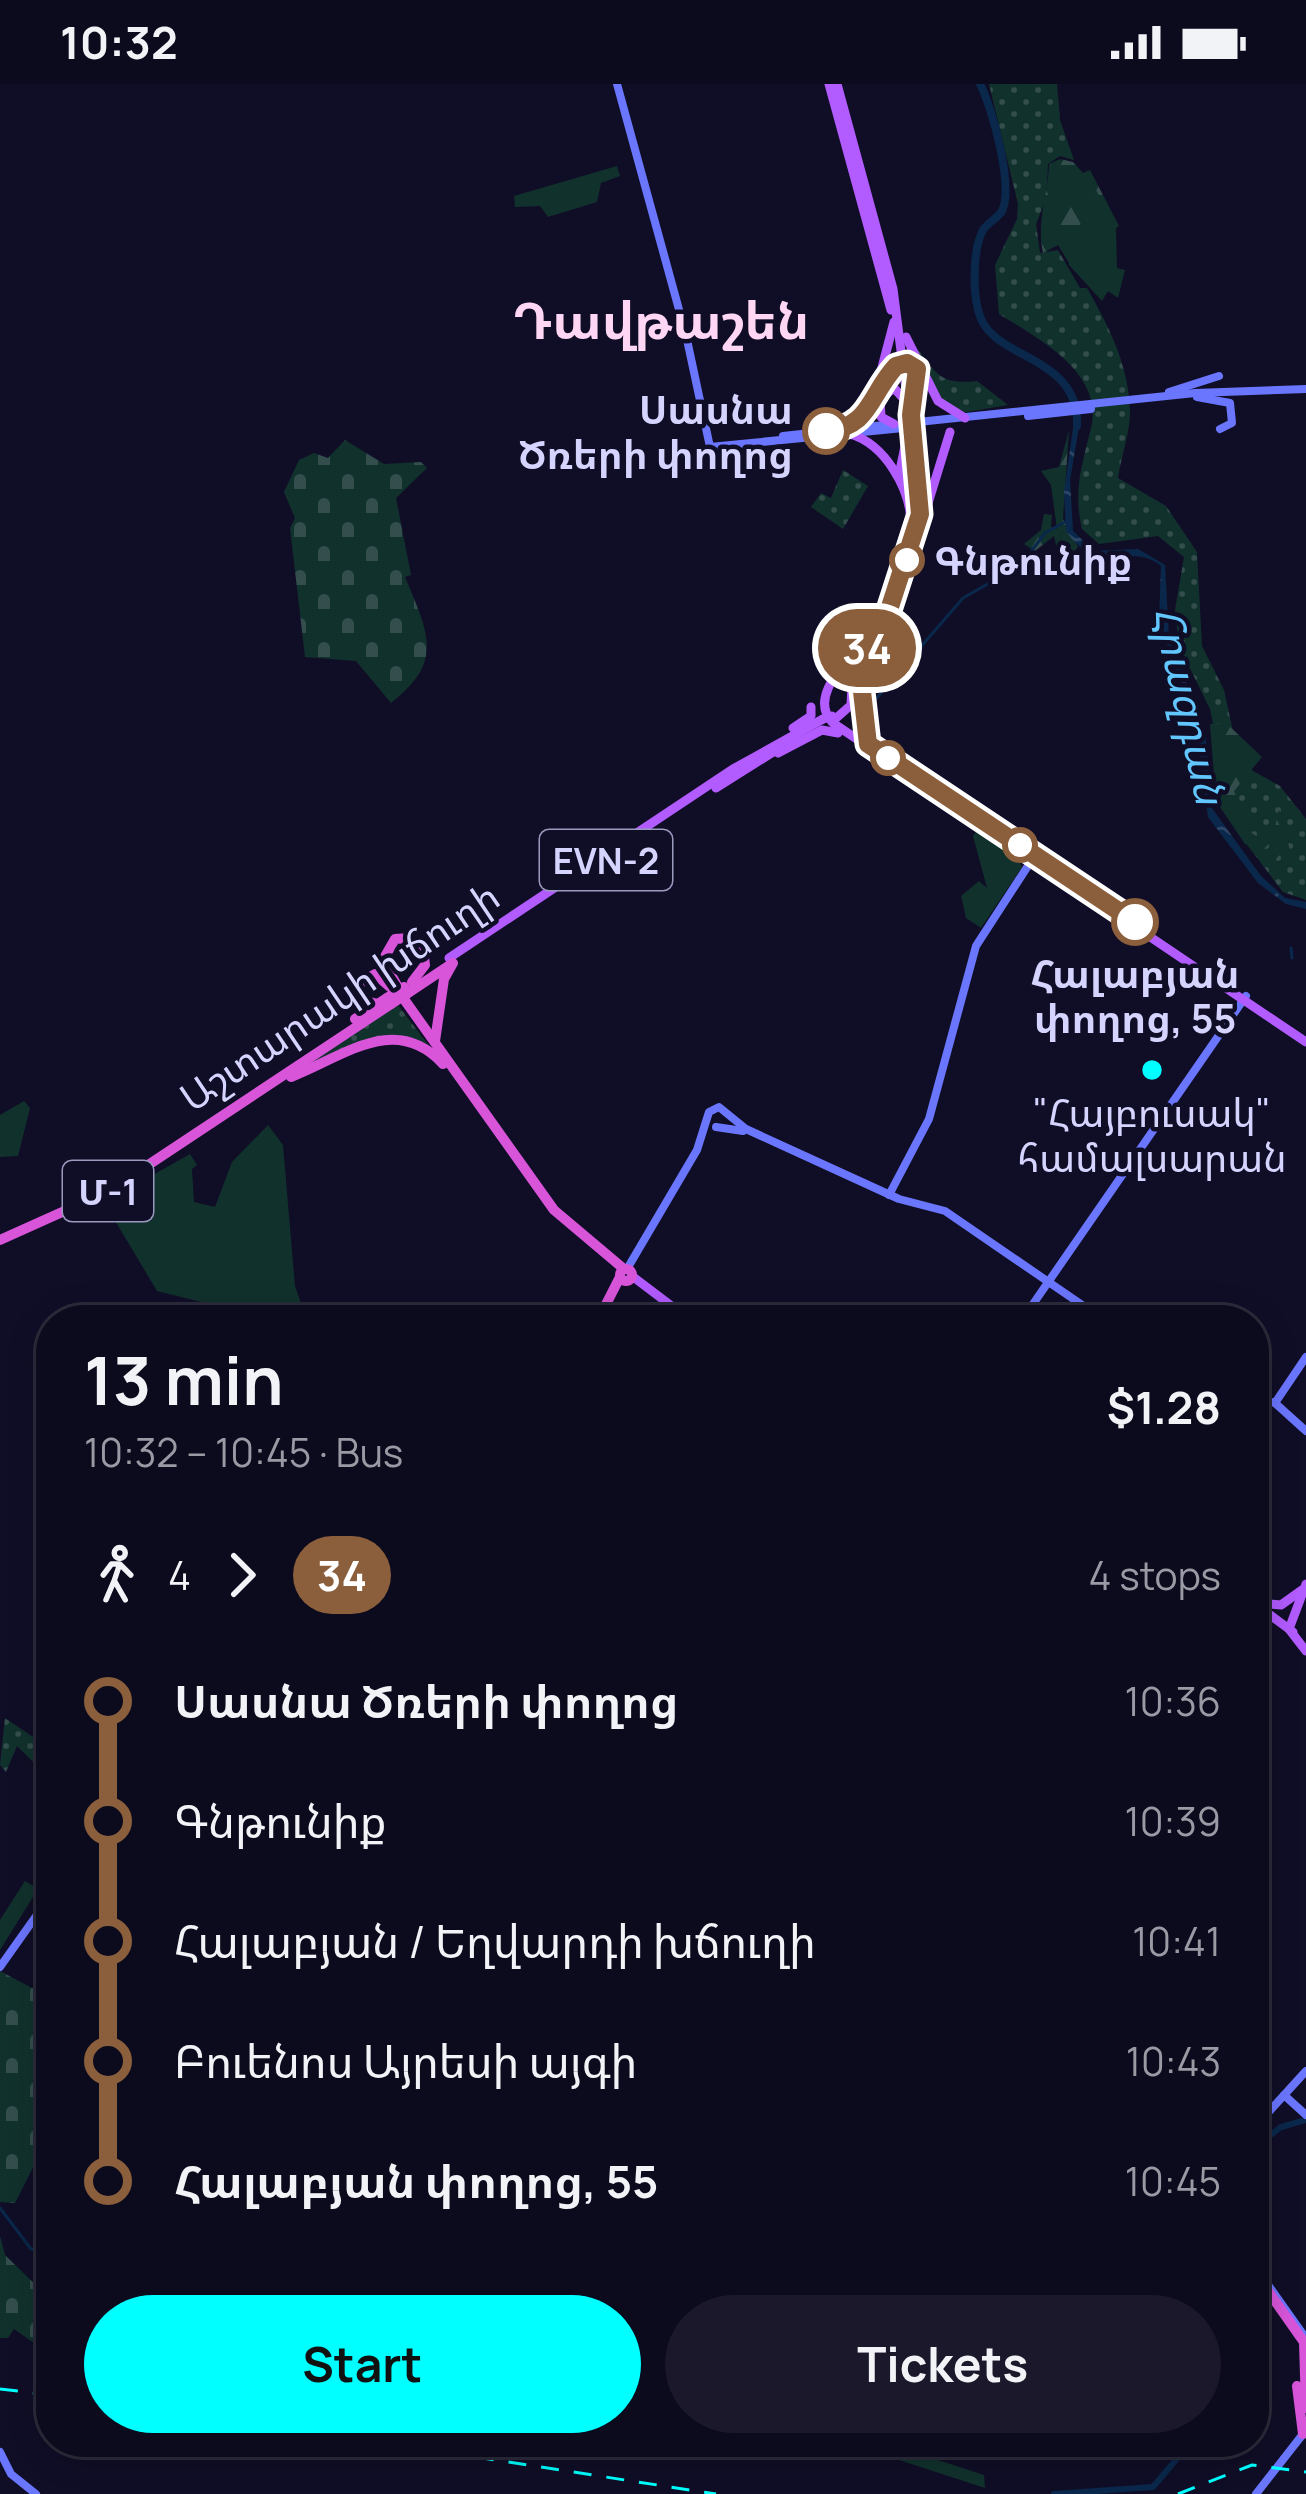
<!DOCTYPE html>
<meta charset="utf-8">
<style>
body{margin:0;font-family:Manrope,"Noto Sans Armenian",sans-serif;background:#1a182a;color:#f1f3f6;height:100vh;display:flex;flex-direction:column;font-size:45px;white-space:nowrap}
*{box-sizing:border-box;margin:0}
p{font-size:39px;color:#9a9aa4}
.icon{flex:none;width:66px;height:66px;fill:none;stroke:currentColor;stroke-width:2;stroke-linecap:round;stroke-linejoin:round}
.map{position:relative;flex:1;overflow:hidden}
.panel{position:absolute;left:36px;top:1221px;width:1233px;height:1152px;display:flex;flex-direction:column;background:#0c0a1d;border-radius:48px;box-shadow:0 6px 30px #0003,0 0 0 3px #2c2b3b}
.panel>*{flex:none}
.badge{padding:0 24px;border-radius:39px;font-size:42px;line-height:78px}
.map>.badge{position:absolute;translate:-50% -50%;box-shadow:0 0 0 6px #fff}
.legs{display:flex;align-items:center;gap:18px;height:132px;padding:0 48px;font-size:39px}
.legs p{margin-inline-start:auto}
.head{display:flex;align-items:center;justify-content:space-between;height:204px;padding:0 48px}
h1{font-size:66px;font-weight:700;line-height:90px}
.action{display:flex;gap:24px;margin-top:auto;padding:24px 48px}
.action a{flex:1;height:138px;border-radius:72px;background:#0ff;color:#111;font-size:48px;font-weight:700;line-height:138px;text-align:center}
.action a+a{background:#1a182a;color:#f1f3f6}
ul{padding:0 48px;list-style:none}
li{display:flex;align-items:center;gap:42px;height:120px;font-size:45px}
li i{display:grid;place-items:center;width:18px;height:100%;margin:0 15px;background:currentColor}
li i::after{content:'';width:30px;height:30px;margin:-15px;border:9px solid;border-radius:50%;background:#0c0a1d}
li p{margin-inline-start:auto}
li:first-child i{background:linear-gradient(#0000 50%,currentColor 0)}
li:last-child i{background:linear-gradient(currentColor 50%,#0000 0)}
.status{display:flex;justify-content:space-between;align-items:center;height:84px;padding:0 60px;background:#0c0a1d;direction:ltr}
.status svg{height:33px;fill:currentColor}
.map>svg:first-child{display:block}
.grass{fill:url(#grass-dots)}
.forest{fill:url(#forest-firs)}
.cemetery{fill:url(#cemetery-stones)}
.park{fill:#11312d}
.water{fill:url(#water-ripples)}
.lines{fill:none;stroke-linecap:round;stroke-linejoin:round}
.stream{stroke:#0a284b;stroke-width:3}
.canal{stroke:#0a284b;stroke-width:6}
.river{stroke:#0a284b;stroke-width:8}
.secondary{stroke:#6b76ff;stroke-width:8}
.primary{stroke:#b25bff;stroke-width:9}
.trunk{stroke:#d855da;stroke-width:10}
.rail{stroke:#0ff;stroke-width:3;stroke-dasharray:18 15;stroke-linecap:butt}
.secondary-bridge{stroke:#6b76ff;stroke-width:8}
.primary-bridge{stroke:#b25bff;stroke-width:9}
.trunk-bridge{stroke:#d855da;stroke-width:10}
.line-1-casing{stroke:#fff;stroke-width:27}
.line-1{stroke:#8b5e3c;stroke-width:18}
.stop-1-dot{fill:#fff;stroke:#8b5e3c;stroke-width:6}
.poi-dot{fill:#0ff;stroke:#100e27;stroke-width:4.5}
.labels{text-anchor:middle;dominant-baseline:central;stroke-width:9;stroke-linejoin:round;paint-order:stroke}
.shield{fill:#100e27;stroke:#9a99be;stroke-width:3}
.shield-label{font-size:36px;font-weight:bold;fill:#d5d4ff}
.stop-label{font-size:39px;font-weight:bold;fill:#d5d4ff;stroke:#100e27;text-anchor:end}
.street-label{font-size:39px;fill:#d5d4ff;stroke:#100e27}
.poi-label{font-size:39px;fill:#d5d4ff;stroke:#100e27}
.water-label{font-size:42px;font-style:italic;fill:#62c6ff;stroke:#100e27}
.district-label{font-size:51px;font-weight:bold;fill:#ffd6f4;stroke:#100e27}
</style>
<div class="status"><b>10:32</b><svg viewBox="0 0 49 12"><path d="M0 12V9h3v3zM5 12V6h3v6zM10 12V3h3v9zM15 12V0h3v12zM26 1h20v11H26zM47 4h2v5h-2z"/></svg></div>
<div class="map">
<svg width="1306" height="2410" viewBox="0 0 1306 2410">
<defs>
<pattern id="grass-dots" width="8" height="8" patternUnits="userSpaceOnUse" patternTransform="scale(3)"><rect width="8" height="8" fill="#11312d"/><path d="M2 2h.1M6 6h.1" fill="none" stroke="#334e4c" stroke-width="1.8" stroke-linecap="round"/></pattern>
<pattern id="forest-firs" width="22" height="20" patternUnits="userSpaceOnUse" patternTransform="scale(3)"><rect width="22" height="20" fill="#11312d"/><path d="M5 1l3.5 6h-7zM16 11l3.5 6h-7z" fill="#334e4c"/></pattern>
<pattern id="cemetery-stones" width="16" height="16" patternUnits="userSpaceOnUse" patternTransform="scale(3)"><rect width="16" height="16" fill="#11312d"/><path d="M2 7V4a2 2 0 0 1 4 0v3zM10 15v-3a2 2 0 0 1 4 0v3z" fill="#334e4c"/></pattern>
<pattern id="water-ripples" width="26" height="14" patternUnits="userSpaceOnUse" patternTransform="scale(3)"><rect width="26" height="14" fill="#0a284b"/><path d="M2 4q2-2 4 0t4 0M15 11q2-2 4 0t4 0" fill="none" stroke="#2d4666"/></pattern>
</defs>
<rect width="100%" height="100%" fill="#100e27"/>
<g class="grass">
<path d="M989,0H1057L1060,36L1074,76L1060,72L1048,80L1046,115L1036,140L1040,169L1058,166L1080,204H1087C1109,243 1129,281 1130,328C1130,349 1121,373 1118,394L1166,422L1197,468L1202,562L1224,606L1238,670L1253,687L1280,702L1306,735V816L1283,808L1235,745L1210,625L1179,562L1175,526L1184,473L1158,452L1099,460L1082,445C1073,407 1082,381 1091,344C1104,288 1039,255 999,230L995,181L1017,135L1018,120Z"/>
<path d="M909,254C935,285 935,302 977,297L1008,321L961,329L940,316Z"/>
<path d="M843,386L868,402L843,445L811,423L821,409L831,414Z"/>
<path d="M398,921L429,962C372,940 328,973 276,998Z"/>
<path d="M5,1634L51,1665L47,1692L17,1662L6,1688L0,1681Z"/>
</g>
<g class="forest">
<path d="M1060,75L1073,78L1083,89L1090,86L1119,142L1069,179L1058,161L1043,169C1036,137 1048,113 1049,80Z"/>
<path d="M1069,346L1063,435L1078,463L1069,474L1058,470L1054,452L1035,467L1024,460L1041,446L1044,430L1052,431L1051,443L1057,445L1051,401L1041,387L1059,383Z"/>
<path d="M1226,639L1262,673L1234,707L1249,747L1263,757L1274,748L1279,725L1292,774L1281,769L1272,780L1268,778L1272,756L1265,764L1245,760L1216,717L1210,640Z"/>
</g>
<g class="cemetery">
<path d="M345,356L384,380L421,378L427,384L396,414L411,491L405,493C428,549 445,577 391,619L356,577L305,573L290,444L295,434L284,408L299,376L314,369L328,374Z"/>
<path d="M0,1887L51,1914V2048L15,2119L0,2118Z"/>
<path d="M0,2152L5,2171L51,2216V2271L14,2245L8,2254H0Z"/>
</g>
<g class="park">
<path d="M617,82L620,92L601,99L597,118L548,133L540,122L515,123L514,112Z"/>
<path d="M1096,106L1116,144L1117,184L1125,186L1118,214L1108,207L1102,217L1069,181V165Z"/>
<path d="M978,745L1017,772L1022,783L981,844L966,834L961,812L979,797L987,804L973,752Z"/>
<path d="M24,1017L30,1024L18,1072L0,1073V1031Z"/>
<path d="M268,1041L283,1061L295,1202L302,1222L292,1236H212L201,1218L157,1207L111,1130L117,1125L112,1114L190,1070L197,1081L192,1085L194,1118L215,1123L232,1078Z"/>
<path d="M25,1797L38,1805L0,1866V1836Z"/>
<path d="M844,2358H883L984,2391L985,2404Z"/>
</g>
<path class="water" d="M1074,337H1080L1070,396L1073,447L1094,467L1138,465L1165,481L1169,555L1205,646L1211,723L1261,792L1285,814L1306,818V825L1286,820L1258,799L1208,733L1194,633L1159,540L1161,482C1131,456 1099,495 1066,447L1064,408Z"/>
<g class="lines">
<g class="stream">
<path d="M868,624L963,514L1021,481L1045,449L1065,438"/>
<path d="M1291,864L1292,874"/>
<path d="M0,2124L31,2165L51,2169"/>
</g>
<g class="canal">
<path d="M1254,2064L1281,2043L1306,2036"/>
<path d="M1054,2410L1153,2403L1191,2358"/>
</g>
<path class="river" d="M980,0C992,23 1014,102 1002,127C998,134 988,138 983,146C972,167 972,216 982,237C1001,276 1080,274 1077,342"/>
<g class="secondary">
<path d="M617,0L686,251L710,363L903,344"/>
<path d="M1169,308L1219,292"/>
<path d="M1197,313L1230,319L1232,339L1220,345"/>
<path d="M1028,332L1091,325"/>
<path d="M918,338L1195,309L1306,305"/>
<path d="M783,352L893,340"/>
<path d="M716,1043L743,1047"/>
<path d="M889,1111L929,1035L976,862L1035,771"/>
<path d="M627,1185L697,1066L709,1028L719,1023L746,1045L899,1115L945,1127L1104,1236"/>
<path d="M1022,1236L1246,912"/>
<path d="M1254,1313L1275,1319L1306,1347"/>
<path d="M1275,1319L1306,1273"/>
<path d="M0,1883L51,1811"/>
<path d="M1284,2011L1306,2031"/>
<path d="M1254,2044L1306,1987"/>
<path d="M1254,2181L1305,2253"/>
<path d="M0,2368L11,2390L36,2410"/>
<path d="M1256,2410L1303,2350"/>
</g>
<g class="primary">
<path d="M829,0L891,226"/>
<path d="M906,253L938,317L965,334"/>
<path d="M874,314L894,238"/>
<path d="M914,320L920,295L916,284"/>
<path d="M894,340L881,333L880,315L894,304L903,314"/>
<path d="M848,345L865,332L892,285"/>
<path d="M850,350C885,360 911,405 911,441"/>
<path d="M903,400L899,391L908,348"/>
<path d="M925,429L950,348"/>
<path d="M853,569C837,588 811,617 833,639L1306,958"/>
<path d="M859,595L868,660"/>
<path d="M834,636L851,621L853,582L892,516L921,421L893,205L837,0"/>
<path d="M793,644L811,632V623"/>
<path d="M778,669L822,646L838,649"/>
<path d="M716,704L778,665"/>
<path d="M449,874L733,685L823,635"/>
<path d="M632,1192L690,1236"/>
<path d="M1306,1500L1289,1545L1306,1567"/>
<path d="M1254,1519L1293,1548"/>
<path d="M1258,1519L1281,1521L1302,1506"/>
</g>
<g class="trunk">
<path d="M412,898L425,881L423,865L410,854L395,855L383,876L406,918L554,1126L624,1185"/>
<path d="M408,909L450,881"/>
<path d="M378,920L362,916L359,899L375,890L390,903"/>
<path d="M355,935L387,914"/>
<path d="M435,957L444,895L453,879"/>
<path d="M291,993C343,973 395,928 443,980"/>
<path d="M0,1156L109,1107L391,920"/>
<circle cx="626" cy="1191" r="6"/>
<path d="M598,1236L620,1193"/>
<path d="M1254,2187L1304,2258L1306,2324"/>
<path d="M1297,2302L1303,2350"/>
</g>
<g class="rail">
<path d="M0,2305L51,2311"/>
<path d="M378,2358L716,2410"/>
<path d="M1178,2410L1252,2381L1306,2388"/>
</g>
<path class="secondary-bridge" d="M903,344L919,343"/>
<g class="primary-bridge">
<path d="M892,285L913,281"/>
<path d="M908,404L927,401"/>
<path d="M823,635L832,632"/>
</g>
<g class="trunk-bridge">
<path d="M387,914L404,903"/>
<path d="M391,920L408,909"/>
</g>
</g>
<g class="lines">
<g class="line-1-casing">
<path id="line-1" d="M826,347C871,343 869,311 896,282L907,279L917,285L911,331L920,430L889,526L859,581L868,660L1135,838"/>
</g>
<use href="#line-1" class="line-1"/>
</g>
<g class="stop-1-dot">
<circle cx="826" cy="347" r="21"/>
<circle cx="907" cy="476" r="15"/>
<circle cx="888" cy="674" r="15"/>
<circle cx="1020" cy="761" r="15"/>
<circle cx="1135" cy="838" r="21"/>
</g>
<circle class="poi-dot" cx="1152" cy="986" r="12"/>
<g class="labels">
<g class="shield">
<rect x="540" y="746" width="132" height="60" rx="9"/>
<rect x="63" y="1077" width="90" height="60" rx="9"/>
</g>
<g class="shield-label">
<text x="606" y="776">EVN-2</text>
<text x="108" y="1107">Մ-1</text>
</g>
<g class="stop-label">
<text x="793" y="325">Սասնա<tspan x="793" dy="45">Ծռերի փողոց</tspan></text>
<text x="934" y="476" text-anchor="start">Գնթունիք</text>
<text x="1135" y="889" text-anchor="middle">Հալաբյան<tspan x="1135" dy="45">փողոց, 55</tspan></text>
</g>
<g class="street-label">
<text transform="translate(339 912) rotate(-34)">Աշտարակի խճուղի</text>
</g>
<g class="poi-label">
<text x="1152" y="1028">"Հայբուսակ"<tspan x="1152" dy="45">համալսարան</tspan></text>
</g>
<g class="water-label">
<text transform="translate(1190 621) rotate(77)">Հրազդան</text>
</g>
<g class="district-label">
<text x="661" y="235">Դավթաշեն</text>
</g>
</g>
</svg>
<b class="badge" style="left:867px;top:564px;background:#8b5e3c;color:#fff">34</b>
<section class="panel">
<div class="head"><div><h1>13 min</h1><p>10:32 – 10:45 · Bus</p></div><b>$1.28</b></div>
<div class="legs"><svg class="icon" aria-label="walk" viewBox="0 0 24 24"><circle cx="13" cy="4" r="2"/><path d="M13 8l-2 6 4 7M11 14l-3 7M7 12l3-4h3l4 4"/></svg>4<svg class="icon" aria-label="forward" viewBox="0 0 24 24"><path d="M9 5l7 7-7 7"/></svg><b class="badge" style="background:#8b5e3c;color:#fff">34</b><p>4 stops</p></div>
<ul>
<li><i style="color:#8b5e3c"></i><b>Սասնա Ծռերի փողոց</b><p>10:36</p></li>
<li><i style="color:#8b5e3c"></i><span>Գնթունիք</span><p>10:39</p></li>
<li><i style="color:#8b5e3c"></i><span>Հալաբյան / Եղվարդի խճուղի</span><p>10:41</p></li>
<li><i style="color:#8b5e3c"></i><span>Բուենոս Այրեսի այգի</span><p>10:43</p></li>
<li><i style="color:#8b5e3c"></i><b>Հալաբյան փողոց, 55</b><p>10:45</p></li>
</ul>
<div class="action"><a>Start</a><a>Tickets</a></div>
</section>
</div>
